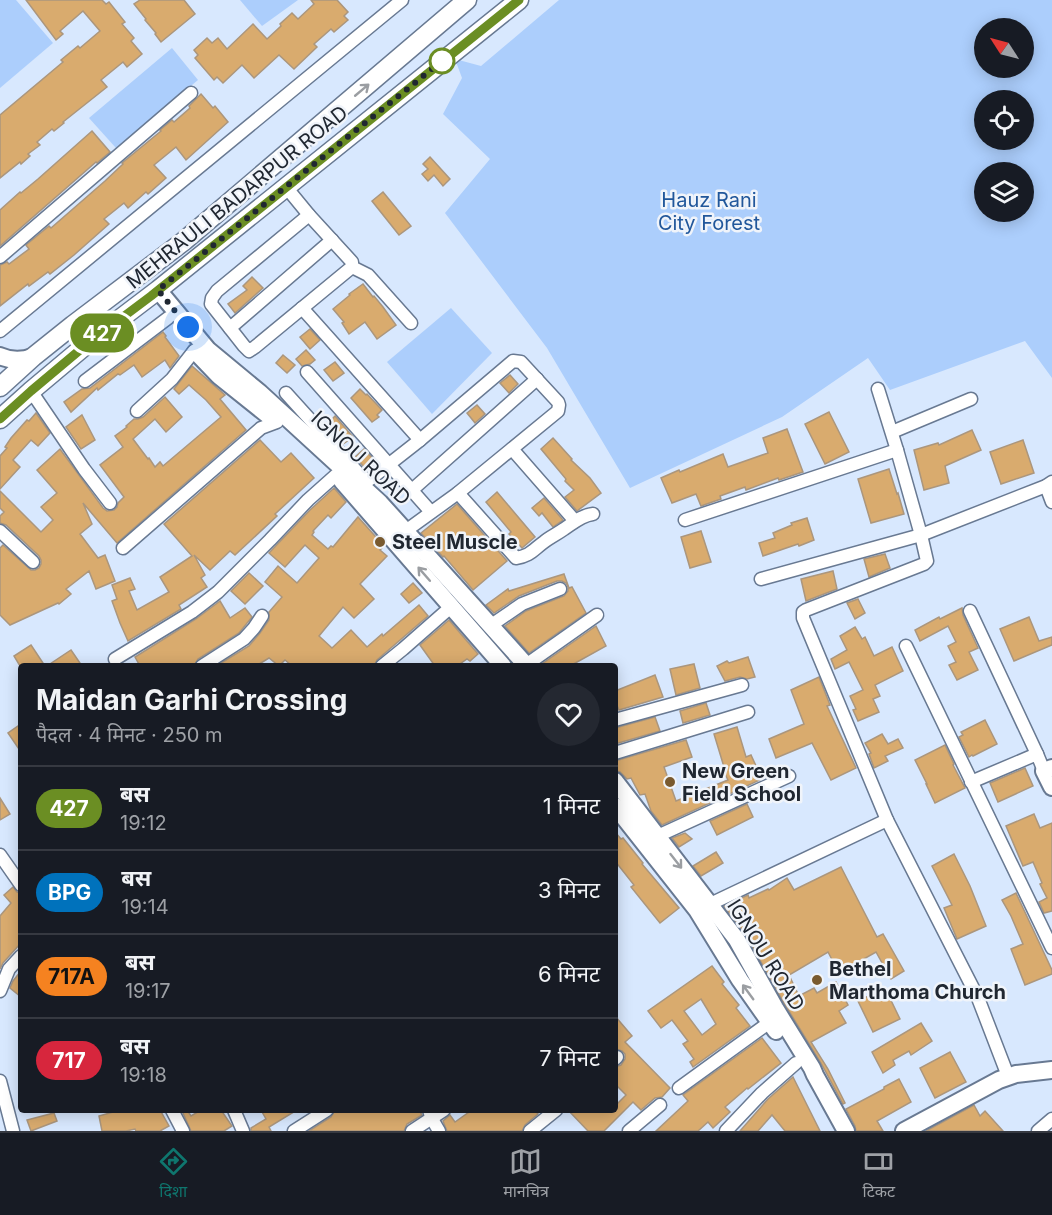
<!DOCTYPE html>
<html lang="hi">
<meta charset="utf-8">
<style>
body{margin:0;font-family:Inter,"Noto Sans Devanagari",sans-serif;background:#242831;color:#f1f3f6;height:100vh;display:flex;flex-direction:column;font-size:22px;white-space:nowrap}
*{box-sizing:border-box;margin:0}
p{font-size:20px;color:#9ea1a6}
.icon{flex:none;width:33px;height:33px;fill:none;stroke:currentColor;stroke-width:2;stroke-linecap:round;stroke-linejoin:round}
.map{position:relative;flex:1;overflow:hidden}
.sheet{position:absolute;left:18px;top:663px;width:600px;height:450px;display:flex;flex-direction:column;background:#171b24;border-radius:6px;box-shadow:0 3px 15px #0003}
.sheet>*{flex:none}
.badge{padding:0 12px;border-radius:20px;font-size:21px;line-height:39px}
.needle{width:39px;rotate:306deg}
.tools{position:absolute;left:974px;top:18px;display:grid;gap:12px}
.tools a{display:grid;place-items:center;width:60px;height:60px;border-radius:50%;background:#171b24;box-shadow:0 3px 15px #0003;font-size:30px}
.you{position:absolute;width:30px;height:30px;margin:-15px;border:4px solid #fff;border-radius:50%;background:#1a73e8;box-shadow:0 0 0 9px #1a73e833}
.map>.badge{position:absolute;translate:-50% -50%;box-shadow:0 0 0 3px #fff}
.round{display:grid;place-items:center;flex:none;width:63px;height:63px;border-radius:32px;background:#242831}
.headline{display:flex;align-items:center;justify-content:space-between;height:102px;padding:0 18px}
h1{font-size:28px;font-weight:700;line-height:45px}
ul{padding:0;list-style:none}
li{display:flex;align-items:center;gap:18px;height:84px;padding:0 18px;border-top:2px solid #363941}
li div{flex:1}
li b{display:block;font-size:22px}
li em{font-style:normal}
li .badge{min-width:66px;font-weight:700;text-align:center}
.dock{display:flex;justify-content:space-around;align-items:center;height:84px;border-top:2px solid #363941;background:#171b24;font-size:16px;color:#9ea1a6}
.dock a{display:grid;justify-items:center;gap:3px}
.dock .on{color:#0f766e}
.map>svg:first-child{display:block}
.green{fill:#accefc;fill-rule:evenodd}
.building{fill:#d9ab6e;stroke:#ab967d;stroke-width:1.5;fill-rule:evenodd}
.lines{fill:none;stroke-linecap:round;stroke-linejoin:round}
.street-casing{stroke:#687992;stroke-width:15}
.secondary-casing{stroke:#687992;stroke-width:20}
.primary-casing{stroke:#687992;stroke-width:21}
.street{stroke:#fff;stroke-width:12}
.secondary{stroke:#fff;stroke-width:16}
.primary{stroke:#fff;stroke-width:18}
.oneway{stroke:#9b9ea2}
.line-casing{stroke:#fff;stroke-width:14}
.line{stroke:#6b8e23;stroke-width:9}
.walk{stroke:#202731;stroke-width:6;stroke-dasharray:0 10.8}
.stop-dot{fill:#fff;stroke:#6b8e23;stroke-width:3}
.poi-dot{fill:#795a2f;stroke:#f0f4fa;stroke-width:2}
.labels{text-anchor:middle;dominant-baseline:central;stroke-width:5;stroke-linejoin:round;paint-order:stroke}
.street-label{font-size:20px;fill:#202731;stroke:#f0f4fa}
.park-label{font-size:20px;fill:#21579b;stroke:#f0f4fa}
.poi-label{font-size:20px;font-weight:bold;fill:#202731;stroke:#f0f4fa;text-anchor:start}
</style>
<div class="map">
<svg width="1052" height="1131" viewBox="0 0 1052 1131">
<rect width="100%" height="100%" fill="#d8e8fe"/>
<g class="green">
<path d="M0,0H16L53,43L0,88Z"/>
<path d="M240,0H298L262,26Z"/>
<path d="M559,0H1052V378L1025,341L890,390L868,358L782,417L630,488L547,348L445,213L490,159L443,114L462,78L455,59L481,66ZM984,28H1023V68H984ZM984,100H1023V140H984ZM984,172H1023V212H984Z"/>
<path d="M172,48L198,80L116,148L89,118Z"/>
<path d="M451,308L492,353L432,414L387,362Z"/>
</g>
<g class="building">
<path d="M26,0H102L106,4L109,2L125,22L122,24L134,38L131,41L142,54L127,67L123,62L101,80L107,87L63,122L64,123L54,131L52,129L37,142L40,145L28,154L30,156L21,164L20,162L0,178V115L63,62L61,60L78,46L80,48L100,31L83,11L60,31L63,34L56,40Z"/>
<path d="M140,0H184L195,14L161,42L155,34L156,33L145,20L146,19L134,4Z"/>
<path d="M311,0H337L348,12L344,16L348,20L334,32L331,29L314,44L317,47L294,69L279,55L254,78L242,65L223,83L217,77L214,80L195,58L198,55L194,50L207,38L212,43L218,38L227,49L253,24L267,39L281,26L280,24L292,13L298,19L314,4Z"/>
<path d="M201,94L213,108L215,106L228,122L186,160L176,147L154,165L166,178L148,194L146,192L128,208L124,203L104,219L109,224L74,255L50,274L48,272L29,286L28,284L0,306V265L7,262L9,264L29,249L26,245L49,226L51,228L105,181L123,164L122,163L161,131L160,130L172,120L174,122L190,108L189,106Z"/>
<path d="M92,131L110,152L97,163L96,162L0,246V210L20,192L21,193L38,179Z"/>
<path d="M430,157L450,179L443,186L434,175L428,181L422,174L428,169L423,164Z"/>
<path d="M383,192L411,226L399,235L372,201Z"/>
<path d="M252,277L263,288L235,313L228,304L247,290L243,286Z"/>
<path d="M363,284L373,297L374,296L383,307L396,325L377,339L365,322L349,334L342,323L344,322L333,309L350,295L349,294Z"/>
<path d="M310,329L320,340L310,349L300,337Z"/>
<path d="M163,332L166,336L165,337L179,356L170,368L165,360L142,377L134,365L120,375L118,374L98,390L97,388L71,412L64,402L82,389L90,388Z"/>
<path d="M306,350L315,360L310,364L302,366L296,359Z"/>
<path d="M283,355L295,365L287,373L276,363Z"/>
<path d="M335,362L344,373L333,381L324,370Z"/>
<path d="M192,366L225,395L220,399L246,430L117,543L83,503L92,524L80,534L98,558L105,555L115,581L96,589L89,571L66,589L71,594L59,604L58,603L10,625L0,615V548L3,545L31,570H35L39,568L41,564V560L39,556L6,525L0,523V516L4,512L0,508V491L41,532L53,520L41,507L57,493L37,470L60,449L103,508L107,511L114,510L117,507L118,503L124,497L100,465L123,447L115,436L127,427L126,426L134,419H138L143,417L165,397L182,417L166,432L155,419L133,439L148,459L149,458L155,467L160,462L163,466L221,417L206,400L189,385L179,394L174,389Z"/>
<path d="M510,375L518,384L509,393L500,383Z"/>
<path d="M360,389L366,395L367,394L382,410L377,415L379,417L372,422L351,398Z"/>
<path d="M477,405L485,414L475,423L467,413Z"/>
<path d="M829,412L849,452L825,464L805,424Z"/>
<path d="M36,413L50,433L38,446L31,440L13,460L20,467L0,489V456L7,448L5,447L11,438L27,420L29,421Z"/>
<path d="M82,415L95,440L81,449L66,427Z"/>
<path d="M335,416L353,437L343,444L326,425Z"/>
<path d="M787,429L803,472L779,480L778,478L746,490L745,487L720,496L721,499L701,506L696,494L672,503L661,478L679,470L680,472L723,454L728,467L768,453L763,438Z"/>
<path d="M972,430L981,450L945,466L949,483L924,490L914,450L938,443L939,445Z"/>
<path d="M553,438L572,459L571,460L590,478L601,493L577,511L565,497L574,490L565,481L566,479L541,449Z"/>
<path d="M260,440L281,462L291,453L314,478L275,514L277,516L235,555L230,551L210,570L194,555L205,575L201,578L207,587L179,605L181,609L128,641L120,623L112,601L117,599L112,585L130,578L135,589L129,591L137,610L169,592L160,577L192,556L164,524Z"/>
<path d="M1023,440L1034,473L1001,484L990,452Z"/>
<path d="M364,449L376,462L367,470L355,457Z"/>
<path d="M889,469L897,494L898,493L904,514L871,523L858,479Z"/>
<path d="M334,488L346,502L331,518L328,515L313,531L314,532L312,535L328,549L331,546L333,547L358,517L384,546L380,550L387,556L360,584L374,599L354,618L343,607L319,636L332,648L351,630L367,647L382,634L383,636L419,605L428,616L377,660L374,666H292L285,660L279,666L269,658L256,666H223L221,663L249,646L260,633L269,620V612L282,597L265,582L278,566L297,583L319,558L305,545L285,567L269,553L310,510Z"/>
<path d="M497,492L535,537L522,548L509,534L511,532L486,502Z"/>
<path d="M544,498L563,520L553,527L542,513L539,516L532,508Z"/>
<path d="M457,504L507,561L473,590L444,556L443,557L421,533Z"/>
<path d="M807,518L814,540L799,546L798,544L763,556L759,543L775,538L773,533L792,525L791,523Z"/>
<path d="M701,531L711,562L690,568L681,537Z"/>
<path d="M885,554L890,568L869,577L864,559Z"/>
<path d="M833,571L837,589L806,601L801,579Z"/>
<path d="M249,573L263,586L245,604L231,591Z"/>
<path d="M564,574L569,588L572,587L586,613L529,653L505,626L526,611L564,596L568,591V587L566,583L562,581H557L519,596L494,613L486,605L508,589L509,591Z"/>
<path d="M413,583L422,593L409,603L401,594Z"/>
<path d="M858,599L865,613L855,619L847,603Z"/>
<path d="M220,601L230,618L245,608L252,617L239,633L198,659L194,666H140L135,657L196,619Z"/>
<path d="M962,608L963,615L978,648L969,652L978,670L957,680L949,665L956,662L948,646L956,642L948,626L920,641L915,630L939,617L940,619Z"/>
<path d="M1029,617L1039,641L1052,637V645L1014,661L1000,629Z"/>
<path d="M449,620L478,654L470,661L467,659L457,666H435L420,645Z"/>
<path d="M596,626L606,646L570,666H539Z"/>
<path d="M855,627L862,639L865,637L874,656L892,647L903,671L875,685L880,696L873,699L879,712L858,721L853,710L856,709L850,696L863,690L849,662L835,669L831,659L847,650L840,636Z"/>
<path d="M31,645L43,663L38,666H20L14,656Z"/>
<path d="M71,650L82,666H47Z"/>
<path d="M748,657L755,677L747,679L740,677L725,681L717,666L727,661L729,663Z"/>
<path d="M694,664L700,688L676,695L670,669Z"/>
<path d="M655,675L663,697L619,710L615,701V691Z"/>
<path d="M819,677L830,705L827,706L856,768L831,780L812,743L776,758L769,739L804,724L791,690Z"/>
<path d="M706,703L710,715L683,723L680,711Z"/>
<path d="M655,717L660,731L615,744V728Z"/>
<path d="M985,720L997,744L973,756L972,755L969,757L959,737L963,735L961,732Z"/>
<path d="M21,724V752L8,733Z"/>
<path d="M737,727L746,757L751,755L762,779L662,825L651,811L645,794L640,795L631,778L627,779L620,772L615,771V761L686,740L692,757L664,767L676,801L728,780L722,768L724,767L714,734Z"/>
<path d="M882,734L888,744L898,739L903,748L885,756L888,761L874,768L869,754L871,753L865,743Z"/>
<path d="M945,745L954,764L953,765L965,788L935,803L926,784H927L915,760Z"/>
<path d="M1025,768L1033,786L998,802L990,783Z"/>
<path d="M0,798L10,814L0,820Z"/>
<path d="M747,804L753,817L717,835L710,821Z"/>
<path d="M1034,814L1040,828L1052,823V911L1044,913L1039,902L1047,898L1040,884L1042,883L1033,862L1023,866L1006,826Z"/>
<path d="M615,832L621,839L623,838L643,863L642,864L679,908L660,923L631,887L634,885L615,861Z"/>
<path d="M685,833L692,839L679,847L672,838Z"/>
<path d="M716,852L723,863L701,876L693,866Z"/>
<path d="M954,854L970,886L986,926L957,939L944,908L952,905L932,866Z"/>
<path d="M841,867L877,937L883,934L904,971L891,979L876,952L839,973L828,952L789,975L799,996L814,988L817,993L836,982L848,1005L839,1011L846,1023L811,1042L828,1069L845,1103L843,1104L821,1063L784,1003L746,935L724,906L748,895L749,898L768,889L769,890L787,878L794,890Z"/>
<path d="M13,887L17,892L21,893V943L3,963L0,969V916L11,903L4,895Z"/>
<path d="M1016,893L1052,970V974L1025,985L1011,949L1023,944L1011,916L1002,900Z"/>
<path d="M712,966L724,982L722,984L739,1005L736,1008L750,1026L693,1067L690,1062L694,1059L683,1044L688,1041L672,1020L661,1028L648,1011ZM701,999L716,1024L702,1035L684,1011Z"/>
<path d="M21,971V997L10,988L13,981Z"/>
<path d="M885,988L900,1019L873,1032L858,1001Z"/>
<path d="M615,1016L632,1036L625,1042L670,1088L662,1097L655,1098L641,1110L633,1102L604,1131H588L568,1110H615V1106L626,1095L615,1084V1067L621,1065L625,1059V1054L622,1051L615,1049Z"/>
<path d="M921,1023L932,1041L911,1055L909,1051L893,1060L895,1065L883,1073L872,1052Z"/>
<path d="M762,1038L781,1063L748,1089L747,1088L725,1107L730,1112L713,1128L708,1122L698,1131H656L688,1101L683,1095Z"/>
<path d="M950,1052L966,1082L935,1098L920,1068Z"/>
<path d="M793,1077L820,1131H785L772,1115L758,1131H740L768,1099Z"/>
<path d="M899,1079L911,1102L877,1121L883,1131H856L855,1126L846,1109L884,1089V1087Z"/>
<path d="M974,1105L980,1116L985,1111L1003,1131H926Z"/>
<path d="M120,1110H160L169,1126L160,1131H136L135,1129L126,1131H102L99,1116Z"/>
<path d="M187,1110L191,1116L201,1110H221L232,1126L224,1131H191L183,1113Z"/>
<path d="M261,1110H297L269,1127L271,1131H251V1128L266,1119Z"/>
<path d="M335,1110H419L422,1115L407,1124L404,1131H309L331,1117Z"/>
<path d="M472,1110H535L538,1114L525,1125L522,1131H447L443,1121L450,1115L455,1122Z"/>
<path d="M54,1113L57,1121L31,1131L27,1120Z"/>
</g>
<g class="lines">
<g class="street-casing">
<g id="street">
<path d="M286,187L309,215L352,262V267L368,275L411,323"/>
<path d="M309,215L217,291L212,298L211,304L244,346L249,351L255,347L352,267"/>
<path d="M0,257L191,93"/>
<path d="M302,308L420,440"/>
<path d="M230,328L332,240"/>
<path d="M0,331L402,0"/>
<path d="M307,372L431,512"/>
<path d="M85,381L168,318"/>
<path d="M878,389L897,450L921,535L927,561L924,564L806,610L803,612V618L887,820L978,998L1008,1076"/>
<path d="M31,391L84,469L110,503"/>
<path d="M286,393L361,476L369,480L420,440L513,361L521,362L558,402L559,405L558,411L458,493L400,535"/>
<path d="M137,411L172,379L194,351"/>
<path d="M892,432L971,399"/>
<path d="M512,449L575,521"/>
<path d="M1046,486L1052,502"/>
<path d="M412,490L537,379"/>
<path d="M458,493L516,558C530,556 533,550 544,542C550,537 557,534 564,529C573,523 582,515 593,514"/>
<path d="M685,520L897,450"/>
<path d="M0,531L33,562"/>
<path d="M123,548L261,428L277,422"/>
<path d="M761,579L921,535L1046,486L1052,482"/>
<path d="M970,611L1037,754"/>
<path d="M490,626L522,604L560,589"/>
<path d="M906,646L1052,948"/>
<path d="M115,659L192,612L218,592L270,540L308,500L336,475"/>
<path d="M526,665L597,615"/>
<path d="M202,666L244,639L254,628L262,616"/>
<path d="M382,666L403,649L452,606"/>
<path d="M615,720L742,685"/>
<path d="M615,753L748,712"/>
<path d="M971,782L1037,754L1044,771"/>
<path d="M651,839L789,776"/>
<path d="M0,855L21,885"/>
<path d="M704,907L887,820"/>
<path d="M0,991L9,969L21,956"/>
<path d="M615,1059L617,1057"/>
<path d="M0,1081L13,1131"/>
<path d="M679,1088L770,1022"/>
<path d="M172,1110L183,1131"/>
<path d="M234,1110L243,1131"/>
<path d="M429,1110L432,1119L439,1131"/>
<path d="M294,1131L327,1110"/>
<path d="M412,1131L444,1110"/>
<path d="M530,1131L556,1110"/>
<path d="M629,1131L660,1105"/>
<path d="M726,1131L762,1093L796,1063"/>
<path d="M1038,1131L1052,1119"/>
</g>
</g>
<g class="secondary-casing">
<g id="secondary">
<path d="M158,290L208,350L260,393L380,503L527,666"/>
<path d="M196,352L219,376L274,420"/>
<path d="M0,356C11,361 21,361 33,357"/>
<path d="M342,481L503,666"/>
<path d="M1052,768L1044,771L1052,787"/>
<path d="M615,781L737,940L775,1008L812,1068L815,1075L846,1131"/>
<path d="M615,806L697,910L740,980L776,1031"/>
<path d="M904,1131L999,1080L1016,1074L1052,1070"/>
</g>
</g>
<g class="primary-casing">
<g id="primary">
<path d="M0,387L33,357L73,325L184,241L467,0"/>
<path d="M0,419L31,391L87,344L158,290L519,0"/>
</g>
</g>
<use href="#street" class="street"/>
<use href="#secondary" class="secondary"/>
<use href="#primary" class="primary"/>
</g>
<defs><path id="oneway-shaft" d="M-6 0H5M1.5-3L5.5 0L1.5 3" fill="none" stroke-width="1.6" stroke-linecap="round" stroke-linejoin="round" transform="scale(1.5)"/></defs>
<g class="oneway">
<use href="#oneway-shaft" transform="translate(362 90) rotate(-40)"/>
<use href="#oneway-shaft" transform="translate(424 574) rotate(-131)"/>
<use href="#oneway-shaft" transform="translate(676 861) rotate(52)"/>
<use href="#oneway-shaft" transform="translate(748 992) rotate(-126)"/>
</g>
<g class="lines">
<g class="line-casing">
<path id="line" d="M0,419L31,391L87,344L151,296L519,0"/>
</g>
<use href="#line" class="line"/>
<path class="walk" d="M188,327L158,290L442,61"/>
</g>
<circle class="stop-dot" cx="442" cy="61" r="12"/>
<g class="poi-dot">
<circle cx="380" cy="542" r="6"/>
<circle cx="670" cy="782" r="6"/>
<circle cx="817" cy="980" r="6"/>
</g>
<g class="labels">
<g class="street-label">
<text transform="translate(237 197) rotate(-39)">MEHRAULI BADARPUR ROAD</text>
<text transform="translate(361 458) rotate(43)">IGNOU ROAD</text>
<text transform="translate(766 955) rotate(58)">IGNOU ROAD</text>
</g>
<g class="park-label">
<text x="709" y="200">Hauz Rani<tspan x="709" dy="23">City Forest</tspan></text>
</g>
<g class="poi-label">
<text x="392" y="542">Steel Muscle</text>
<text x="682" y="771">New Green<tspan x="682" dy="23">Field School</tspan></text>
<text x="829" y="969">Bethel<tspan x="829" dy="23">Marthoma Church</tspan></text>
</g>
</g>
</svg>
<div class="tools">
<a><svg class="needle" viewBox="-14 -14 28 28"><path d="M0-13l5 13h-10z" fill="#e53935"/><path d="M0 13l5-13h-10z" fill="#9ea1a6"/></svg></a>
<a><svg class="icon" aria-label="locate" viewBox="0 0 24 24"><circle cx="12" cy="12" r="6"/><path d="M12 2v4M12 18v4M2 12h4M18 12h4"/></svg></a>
<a><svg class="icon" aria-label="layers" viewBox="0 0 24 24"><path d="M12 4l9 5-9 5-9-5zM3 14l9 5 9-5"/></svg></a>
</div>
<div class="you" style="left:188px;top:327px"></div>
<b class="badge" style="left:102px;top:333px;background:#6b8e23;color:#fff">427</b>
<section class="sheet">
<div class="headline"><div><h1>Maidan Garhi Crossing</h1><p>पैदल · 4 मिनट · 250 m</p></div><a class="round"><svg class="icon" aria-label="heart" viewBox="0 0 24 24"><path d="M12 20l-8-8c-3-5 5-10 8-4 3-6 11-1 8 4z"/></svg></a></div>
<ul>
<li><span class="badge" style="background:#6b8e23;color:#fff">427</span><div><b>बस</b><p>19:12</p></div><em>1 मिनट</em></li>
<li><span class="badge" style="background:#0072bc;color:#fff">BPG</span><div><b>बस</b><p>19:14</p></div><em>3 मिनट</em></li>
<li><span class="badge" style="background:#f58220;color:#111">717A</span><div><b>बस</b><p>19:17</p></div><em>6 मिनट</em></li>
<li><span class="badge" style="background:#d7263d;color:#fff">717</span><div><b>बस</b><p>19:18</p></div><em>7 मिनट</em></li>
</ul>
</section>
</div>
<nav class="dock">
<a class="on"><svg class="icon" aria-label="directions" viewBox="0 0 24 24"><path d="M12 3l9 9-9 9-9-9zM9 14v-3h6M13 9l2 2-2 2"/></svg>दिशा</a>
<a><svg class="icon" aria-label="map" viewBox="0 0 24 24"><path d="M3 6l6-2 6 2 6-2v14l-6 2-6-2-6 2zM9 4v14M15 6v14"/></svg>मानचित्र</a>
<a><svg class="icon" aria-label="tickets" viewBox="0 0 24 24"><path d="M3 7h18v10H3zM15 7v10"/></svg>टिकट</a>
</nav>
